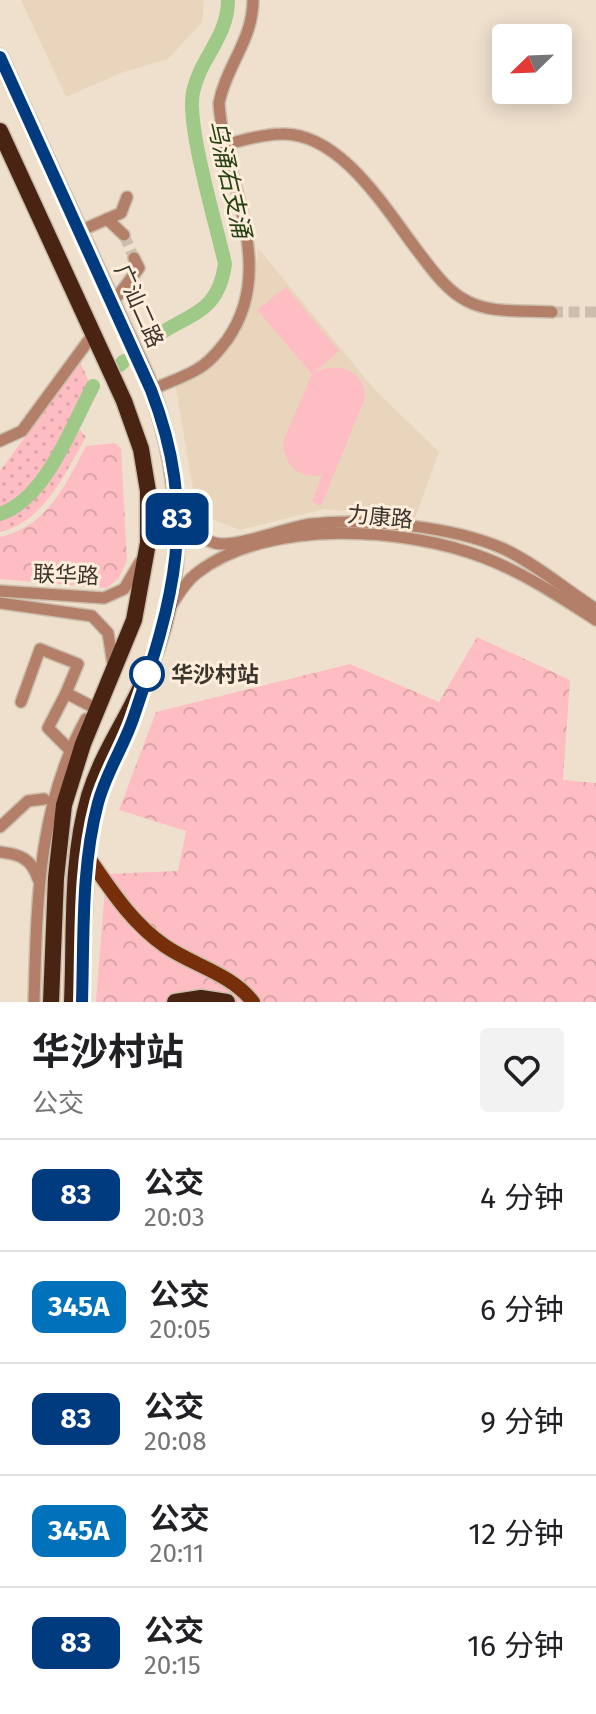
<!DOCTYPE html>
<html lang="zh">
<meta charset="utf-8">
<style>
body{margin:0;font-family:"Fira Sans","Noto Sans SC",sans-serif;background:#f2f2f2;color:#202124;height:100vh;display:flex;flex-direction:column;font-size:30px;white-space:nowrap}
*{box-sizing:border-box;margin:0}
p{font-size:26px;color:#757577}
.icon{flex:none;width:44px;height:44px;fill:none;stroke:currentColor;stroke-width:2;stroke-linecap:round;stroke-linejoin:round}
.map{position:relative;height:1002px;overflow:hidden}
.sheet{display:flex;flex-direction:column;background:#fff;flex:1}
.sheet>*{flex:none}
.badge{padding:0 16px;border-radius:12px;font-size:28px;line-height:52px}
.needle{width:52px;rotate:247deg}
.fabs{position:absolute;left:492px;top:24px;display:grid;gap:16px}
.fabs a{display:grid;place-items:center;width:80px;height:80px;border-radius:8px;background:#fff;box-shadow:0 4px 20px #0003;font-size:40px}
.map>.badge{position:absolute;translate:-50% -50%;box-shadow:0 0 0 4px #fff}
.round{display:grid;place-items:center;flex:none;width:84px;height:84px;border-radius:8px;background:#f2f2f2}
.headline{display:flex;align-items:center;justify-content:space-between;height:136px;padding:0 32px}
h1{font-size:38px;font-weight:700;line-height:60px}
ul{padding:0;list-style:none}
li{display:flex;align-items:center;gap:24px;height:112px;padding:0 32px;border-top:2px solid #e0e0e0}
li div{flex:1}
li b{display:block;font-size:30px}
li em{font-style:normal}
li .badge{min-width:88px;font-weight:700;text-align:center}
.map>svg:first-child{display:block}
.built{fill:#e9d5bb}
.grass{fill:url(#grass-dots)}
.forest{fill:url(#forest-crowns)}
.garden{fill:#fdbdc3}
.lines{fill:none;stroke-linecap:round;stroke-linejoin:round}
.river{stroke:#9ec987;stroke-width:14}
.minor-tunnel{stroke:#cbbead;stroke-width:11;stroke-dasharray:11 5.5;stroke-linecap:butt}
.minor-casing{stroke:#cbbead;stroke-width:14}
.major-casing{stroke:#cbbead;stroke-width:17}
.highway-casing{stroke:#cbbead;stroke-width:19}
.minor{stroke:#b37f69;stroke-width:11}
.major{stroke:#762f0a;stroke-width:14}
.highway{stroke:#4a2413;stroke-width:16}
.line-casing{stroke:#fff;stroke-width:18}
.line{stroke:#003b80;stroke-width:12}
.stop-dot{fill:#fff;stroke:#003b80;stroke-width:4}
.labels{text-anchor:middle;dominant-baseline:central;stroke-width:6;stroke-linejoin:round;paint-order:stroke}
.street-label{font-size:22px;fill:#3b352d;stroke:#fdedda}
.stop-label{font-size:22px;font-weight:bold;fill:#3b352d;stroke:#fdedda;text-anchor:start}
.water-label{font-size:24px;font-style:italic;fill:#264214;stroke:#fdedda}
</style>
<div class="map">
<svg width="596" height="1002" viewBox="0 0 596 1002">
<defs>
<pattern id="grass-dots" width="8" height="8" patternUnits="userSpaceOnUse" patternTransform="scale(2)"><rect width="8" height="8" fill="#fdbdc3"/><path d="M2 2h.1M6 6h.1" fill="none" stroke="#daa3a8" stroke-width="1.8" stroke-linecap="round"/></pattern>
<pattern id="forest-crowns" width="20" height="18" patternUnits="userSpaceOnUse" patternTransform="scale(2)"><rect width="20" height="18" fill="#fdbdc3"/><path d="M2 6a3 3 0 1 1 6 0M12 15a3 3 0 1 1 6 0" fill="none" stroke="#daa3a8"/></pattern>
</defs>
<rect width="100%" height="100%" fill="#efe0cd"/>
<g class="built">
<path d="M21,0H203L204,4L202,22L168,59L121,73L66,97Z"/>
<path d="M258,248L375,390L439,452L415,518L324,509L240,530L197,513L175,383L237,330L251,303Z"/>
</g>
<g class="grass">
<path d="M80,362L90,384C70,422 42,496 0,510V471Z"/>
<path d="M80,430L86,437C65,473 45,521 0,532V519L33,499Z"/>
</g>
<g class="forest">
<path d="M115,443L121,448L127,560L119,578L107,588L0,579V537C48,526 65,485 86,446Z"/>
<path d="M477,637L570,680L563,780L596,783V1002H96L106,874L178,871L186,831L119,810L156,712L350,664L439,702Z"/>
</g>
<path class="garden" d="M286,287L339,351L313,374C334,360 365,369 365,398L321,506L312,502L322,475C298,479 284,465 283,442L312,374L257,310Z"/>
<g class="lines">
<g class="river">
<path d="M152,339C188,313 218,315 225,264C217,227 186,125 193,92C200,58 228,37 228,0"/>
<path d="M120,365L124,361"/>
<path d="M0,514C46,499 71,427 93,386"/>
</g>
<g class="minor-tunnel">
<path d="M124,235L134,258"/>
<path d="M552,312H596"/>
</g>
<g class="minor-casing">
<g id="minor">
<path d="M227,144C245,140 263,134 281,134C342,132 388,213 420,254C433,271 447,291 467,301C491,314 525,310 552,312"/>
<path d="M107,219L124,235"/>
<path d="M82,230L121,213L127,197"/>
<path d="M113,302L139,268L134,258"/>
<path d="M151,390C166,383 182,378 196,370C209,363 218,352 227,340C279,267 224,182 219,103C226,66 253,40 253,0"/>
<path d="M0,441L22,431L94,333"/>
<path d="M177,506C188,522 200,544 222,544C244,545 285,528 311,524C367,518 452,526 504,549C536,564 566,590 596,609"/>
<path d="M0,591L104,598L124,589L140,562"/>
<path d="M0,603L92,616L108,633L113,665"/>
<path d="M171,606C178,595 185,582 197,573C268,518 405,527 485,558C524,573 560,597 596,620"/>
<path d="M21,702L40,649L78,664L66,693"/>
<path d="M70,750L48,728L66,693L93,707"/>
<path d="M0,827L28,801L44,799"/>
<path d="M0,852C20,854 32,859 38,879"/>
<path d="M34,1002C37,904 37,807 86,719"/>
<path d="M82,1002L90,837L103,786L134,715"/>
</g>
</g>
<g class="major-casing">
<path id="major" d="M88,857C111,890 131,922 165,946C194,966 230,973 253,1002"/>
</g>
<g class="highway-casing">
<g id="highway">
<path d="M0,57L147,378C186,477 188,582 144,680C127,720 102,753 89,796C70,861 75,934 72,1002"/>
<path d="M0,131L124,401L141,449L148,491V543L134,620L83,744L64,805L56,878L51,1002"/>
<path d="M175,1002L201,998L227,1002"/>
</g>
</g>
<use href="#minor" class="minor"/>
<use href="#major" class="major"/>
<use href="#highway" class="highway"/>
</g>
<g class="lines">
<g class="line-casing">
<path id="line" d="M0,57L151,390C199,514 174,599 133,719C123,748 106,773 98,803C81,867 84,936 82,1002"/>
</g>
<use href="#line" class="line"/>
</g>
<circle class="stop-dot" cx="147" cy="674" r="16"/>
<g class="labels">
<g class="street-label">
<text transform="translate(139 306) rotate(66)">广汕二路</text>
<text transform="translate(380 517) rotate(5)">力康路</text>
<text transform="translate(66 575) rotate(2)">联华路</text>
</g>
<g class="stop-label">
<text x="171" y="674">华沙村站</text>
</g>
<g class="water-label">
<text transform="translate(229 179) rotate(77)">乌涌右支涌</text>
</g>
</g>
</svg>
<div class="fabs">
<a><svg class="needle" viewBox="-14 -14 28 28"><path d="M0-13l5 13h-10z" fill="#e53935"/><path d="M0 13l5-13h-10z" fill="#757577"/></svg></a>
</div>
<b class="badge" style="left:177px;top:519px;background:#003b80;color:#fff">83</b>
</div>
<section class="sheet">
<div class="headline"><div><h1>华沙村站</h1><p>公交</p></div><a class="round"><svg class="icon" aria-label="heart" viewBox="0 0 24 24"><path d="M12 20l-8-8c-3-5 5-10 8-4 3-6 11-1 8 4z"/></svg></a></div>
<ul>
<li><span class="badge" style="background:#003b80;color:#fff">83</span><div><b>公交</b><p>20:03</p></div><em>4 分钟</em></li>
<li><span class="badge" style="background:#0072bc;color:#fff">345A</span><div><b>公交</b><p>20:05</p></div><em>6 分钟</em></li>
<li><span class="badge" style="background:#003b80;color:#fff">83</span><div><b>公交</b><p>20:08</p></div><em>9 分钟</em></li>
<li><span class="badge" style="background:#0072bc;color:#fff">345A</span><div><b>公交</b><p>20:11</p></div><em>12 分钟</em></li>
<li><span class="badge" style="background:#003b80;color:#fff">83</span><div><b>公交</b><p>20:15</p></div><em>16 分钟</em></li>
</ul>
</section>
